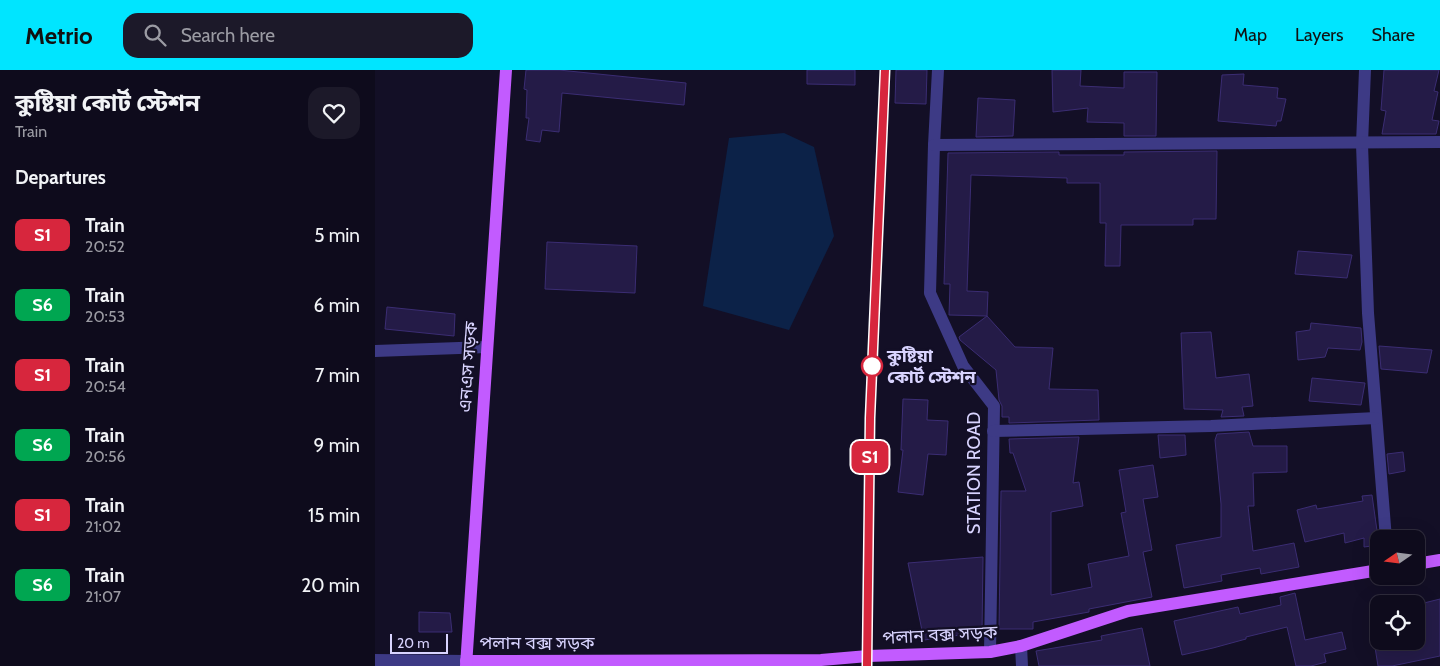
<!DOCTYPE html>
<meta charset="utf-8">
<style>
body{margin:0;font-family:Cabin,"Noto Sans Bengali",sans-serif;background:#1c1929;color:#f1f3f6;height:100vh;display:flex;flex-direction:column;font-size:19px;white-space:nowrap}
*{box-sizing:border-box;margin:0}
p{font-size:16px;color:#9b9ba3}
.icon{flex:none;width:28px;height:28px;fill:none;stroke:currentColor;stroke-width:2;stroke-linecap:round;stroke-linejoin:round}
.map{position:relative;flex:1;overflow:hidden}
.sheet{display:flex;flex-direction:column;background:#0e0b1c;width:375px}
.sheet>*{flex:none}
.badge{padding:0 10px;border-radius:8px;font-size:18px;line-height:32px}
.needle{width:32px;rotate:256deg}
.buttons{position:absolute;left:995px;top:460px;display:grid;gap:10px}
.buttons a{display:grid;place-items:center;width:55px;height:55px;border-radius:10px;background:#0e0b1c;box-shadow:0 5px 20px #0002,0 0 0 1px #2e2b3b;font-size:25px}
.scale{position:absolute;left:15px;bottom:12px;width:58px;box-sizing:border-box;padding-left:5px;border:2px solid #d9d4ff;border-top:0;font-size:14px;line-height:18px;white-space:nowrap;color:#d9d4ff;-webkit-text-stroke:4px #130f26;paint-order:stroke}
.map>.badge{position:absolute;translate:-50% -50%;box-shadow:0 0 0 2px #fff}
h2{padding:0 15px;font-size:19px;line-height:45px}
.round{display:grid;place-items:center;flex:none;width:52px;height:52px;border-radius:15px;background:#1c1929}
.overview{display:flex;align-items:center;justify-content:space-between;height:85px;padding:0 15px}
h1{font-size:24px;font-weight:700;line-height:38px}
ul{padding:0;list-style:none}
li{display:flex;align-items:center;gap:15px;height:70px;padding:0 15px}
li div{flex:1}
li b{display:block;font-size:19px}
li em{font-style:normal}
li .badge{min-width:55px;font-weight:700;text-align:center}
header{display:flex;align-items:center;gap:30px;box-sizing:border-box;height:70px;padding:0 25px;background:#00e5ff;color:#111}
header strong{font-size:24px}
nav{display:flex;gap:28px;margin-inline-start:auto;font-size:18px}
.search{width:350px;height:45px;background:#1c1929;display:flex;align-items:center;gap:12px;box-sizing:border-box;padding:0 18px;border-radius:15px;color:#9b9ba3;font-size:19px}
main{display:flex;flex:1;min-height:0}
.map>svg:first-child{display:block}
.water{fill:#0c2248}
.building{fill:#241b47;stroke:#3b2d73}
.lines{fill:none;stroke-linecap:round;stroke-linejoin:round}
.minor{stroke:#3d3a85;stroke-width:12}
.major{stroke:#c25bff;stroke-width:12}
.rail-casing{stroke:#00e5ff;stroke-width:5.5}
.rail{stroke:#130f26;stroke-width:4;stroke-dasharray:11;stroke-linecap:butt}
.line-casing{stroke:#fff;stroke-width:11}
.line{stroke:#d7263d;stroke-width:8}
.stop-dot{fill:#fff;stroke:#d7263d;stroke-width:2.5}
.labels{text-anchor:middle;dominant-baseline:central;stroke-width:4.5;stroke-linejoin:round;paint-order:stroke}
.stop-label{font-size:18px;font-weight:bold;fill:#d9d4ff;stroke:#130f26;text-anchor:start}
.street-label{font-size:18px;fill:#d9d4ff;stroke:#130f26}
</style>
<header>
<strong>Metrio</strong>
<div class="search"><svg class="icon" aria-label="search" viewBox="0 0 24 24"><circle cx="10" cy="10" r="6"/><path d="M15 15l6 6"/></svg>Search here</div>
<nav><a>Map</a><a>Layers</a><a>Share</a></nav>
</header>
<main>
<section class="sheet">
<div class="overview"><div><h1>কুষ্টিয়া কোর্ট স্টেশন</h1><p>Train</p></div><a class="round"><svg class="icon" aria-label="heart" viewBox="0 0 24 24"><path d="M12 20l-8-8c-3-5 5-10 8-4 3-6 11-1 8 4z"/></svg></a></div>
<h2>Departures</h2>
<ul>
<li><span class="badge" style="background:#d7263d;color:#fff">S1</span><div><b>Train</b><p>20:52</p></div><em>5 min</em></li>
<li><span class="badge" style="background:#00a651;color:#fff">S6</span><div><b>Train</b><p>20:53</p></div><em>6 min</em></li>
<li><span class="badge" style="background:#d7263d;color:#fff">S1</span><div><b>Train</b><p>20:54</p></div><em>7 min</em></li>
<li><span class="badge" style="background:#00a651;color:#fff">S6</span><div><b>Train</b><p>20:56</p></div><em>9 min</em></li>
<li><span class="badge" style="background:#d7263d;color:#fff">S1</span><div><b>Train</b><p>21:02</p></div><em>15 min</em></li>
<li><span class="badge" style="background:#00a651;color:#fff">S6</span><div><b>Train</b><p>21:07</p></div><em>20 min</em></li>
</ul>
</section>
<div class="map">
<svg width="1065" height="596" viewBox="0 0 1065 596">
<rect width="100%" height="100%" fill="#130f26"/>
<path class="water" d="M409,63L439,77L459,166L414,260L328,236L354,68Z"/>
<g class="building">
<path d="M151,0H184L311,13L309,35L187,23L184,62L167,60L165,72L151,70L154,48H151L152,20L149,19Z"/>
<path d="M432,0H480V15L432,14Z"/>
<path d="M521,0H552L551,34L520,33Z"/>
<path d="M677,0H706L705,16L749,18V2H782L781,66H749V53L712,52L713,38L678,42Z"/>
<path d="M1009,0H1064L1059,21L1063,22L1057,50L1064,51L1061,64H1007L1011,41L1006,40Z"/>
<path d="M869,4L868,15L903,18L902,28L911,29L906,51H902L901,56L843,51L847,5Z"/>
<path d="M603,28L640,30L638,66L601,67Z"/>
<path d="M842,81L841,149H818V155H746L745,196H730L731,153H725V113H692V108L596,105L592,221L613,222L612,246L574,245L575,214H569L573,83L684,82V85H749V82Z"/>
<path d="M172,172L262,176L260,223L170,219Z"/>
<path d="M923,181L977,185L972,208L920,204Z"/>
<path d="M12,237L80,244L79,266L10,259Z"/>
<path d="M612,246L640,277L678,278L674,319L723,320L724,350L634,353V347H627V336L624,330L621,300L585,270L584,267Z"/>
<path d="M936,253L986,258L987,272L985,280L953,278L950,287L923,290L921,262L935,260Z"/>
<path d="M836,262L841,308L874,304L878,336L867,337L869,346L846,347L848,340L809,339L806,263Z"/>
<path d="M1004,276L1057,280L1052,303L1006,299Z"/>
<path d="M937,308L990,313L986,335L934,331Z"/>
<path d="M528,329L553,330L552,350L573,351L571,385L553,384L548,425L523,422L528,380H526Z"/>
<path d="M874,362L878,376H912V402L878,403L879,436H873L878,481L919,473L924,497L886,504L885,498L846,505L847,511L809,518L801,475L846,467V434L840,370L842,364Z"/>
<path d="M783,365H810L811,385L785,388Z"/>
<path d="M704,367L698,413L704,412L708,436L676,442V525L717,517L713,494L754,486L746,443L751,442L744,400L778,395L783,427L768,429L777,480L768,482L777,527L714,539V542L658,552V559H624L626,421H651L638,383H635L634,369Z"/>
<path d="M1028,382L1030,401L1014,404L1012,384Z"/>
<path d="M997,425L1004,475L989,477V468L970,473L969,463L930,472L922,440L941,435L942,439L988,431L987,426Z"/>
<path d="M608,487L607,562L549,570L533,493Z"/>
<path d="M920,523L930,570L967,562L971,579L949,584L951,592L936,596H921L912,557L871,567V569L838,578L807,585L799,551L863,537L865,544L906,535L905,527Z"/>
<path d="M1065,529V586L1017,596H1003L999,571H1041V535Z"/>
<path d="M44,542L75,543L77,562H44Z"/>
<path d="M767,558L775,596H664L661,581L727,570L726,566Z"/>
</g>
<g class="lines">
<g class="minor">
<path d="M563,0L559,75L555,223L588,296L619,336L615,582"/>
<path d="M990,0L987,74L993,243L1011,469"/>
<path d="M559,75L1065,72"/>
<path d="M0,281L112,277"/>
<path d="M618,361L836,356L1001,348"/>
<path d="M646,576L647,596"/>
<path d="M0,590L91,591"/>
</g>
<g class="major">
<path d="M1041,494L1065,490"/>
<path d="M91,591L446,590L493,586L615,582L646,576L753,541L1004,500"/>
<path d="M91,596L131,0"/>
</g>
<g class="rail-casing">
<path id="rail" d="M492,596L495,348L510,0"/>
</g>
<use href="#rail" class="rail"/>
</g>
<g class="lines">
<g class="line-casing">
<path id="line" d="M492,596L495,348L510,0"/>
</g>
<use href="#line" class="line"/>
</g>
<circle class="stop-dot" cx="497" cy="296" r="10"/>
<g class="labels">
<g class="stop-label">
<text x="512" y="286">কুষ্টিয়া<tspan x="512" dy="21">কোর্ট স্টেশন</tspan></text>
</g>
<g class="street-label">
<text transform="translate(93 297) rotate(-86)">এনএস সড়ক</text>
<text transform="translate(599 403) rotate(-90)">STATION ROAD</text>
<text transform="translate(565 565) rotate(-3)">পলান বক্স সড়ক</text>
<text x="162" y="573">পলান বক্স সড়ক</text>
</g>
</g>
</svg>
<div class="buttons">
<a><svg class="needle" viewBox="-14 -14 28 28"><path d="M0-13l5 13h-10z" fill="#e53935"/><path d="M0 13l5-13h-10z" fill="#9b9ba3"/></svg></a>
<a><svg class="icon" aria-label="locate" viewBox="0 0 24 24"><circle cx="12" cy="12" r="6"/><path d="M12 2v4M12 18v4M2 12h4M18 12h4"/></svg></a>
</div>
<div class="scale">20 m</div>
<b class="badge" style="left:495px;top:387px;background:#d7263d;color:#fff">S1</b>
</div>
</main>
